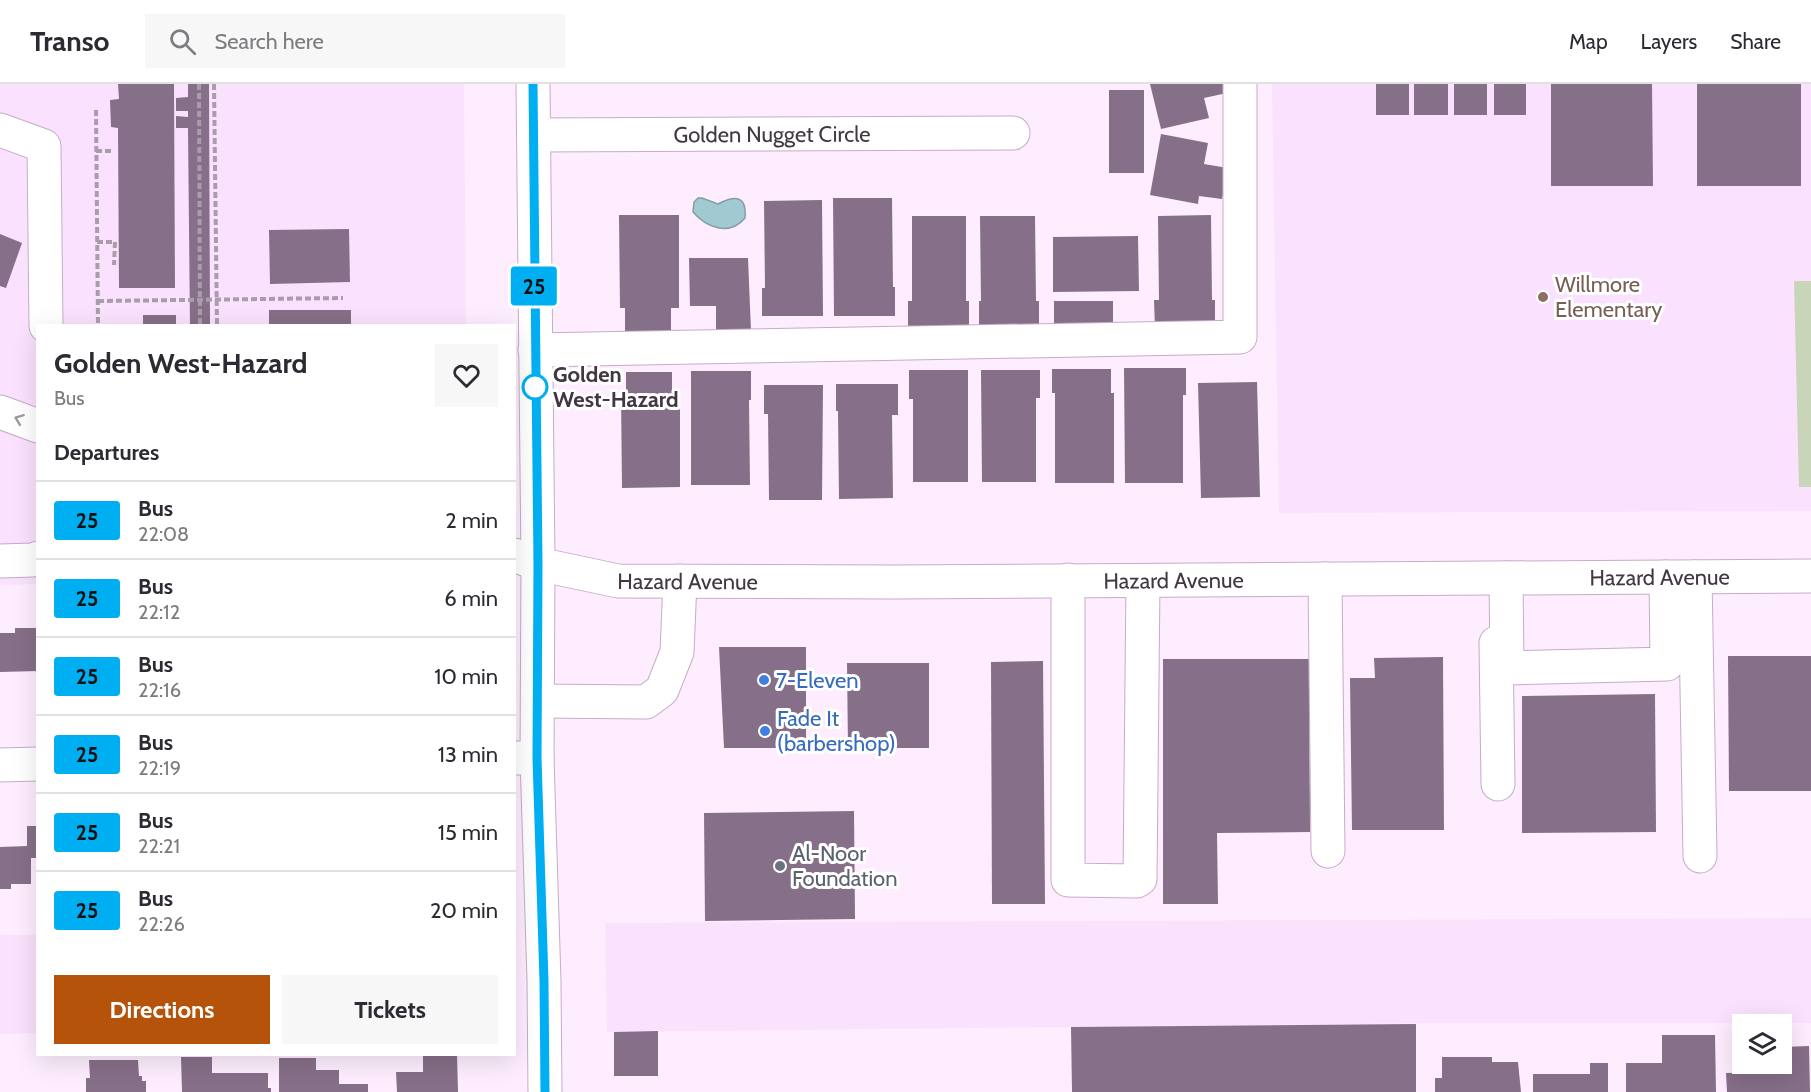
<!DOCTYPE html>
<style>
body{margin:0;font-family:Cabin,sans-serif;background:#f7f7f7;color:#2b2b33;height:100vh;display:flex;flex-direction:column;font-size:22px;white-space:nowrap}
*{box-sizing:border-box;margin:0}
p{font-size:20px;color:#7c7c81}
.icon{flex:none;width:33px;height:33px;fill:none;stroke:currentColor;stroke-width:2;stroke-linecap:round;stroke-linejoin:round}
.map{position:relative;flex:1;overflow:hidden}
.panel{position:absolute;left:36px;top:240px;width:480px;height:732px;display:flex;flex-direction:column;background:#fff;border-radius:0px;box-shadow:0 6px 24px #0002}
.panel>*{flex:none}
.badge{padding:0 12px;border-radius:4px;font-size:21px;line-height:39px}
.fabs{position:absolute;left:1732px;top:930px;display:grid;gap:12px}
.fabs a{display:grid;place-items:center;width:60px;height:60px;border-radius:0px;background:#fff;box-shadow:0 6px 24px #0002;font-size:30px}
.map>.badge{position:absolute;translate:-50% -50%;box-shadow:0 0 0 3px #fff}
h2{padding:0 18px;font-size:22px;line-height:54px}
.round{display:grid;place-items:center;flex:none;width:63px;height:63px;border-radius:0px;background:#f7f7f7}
.headline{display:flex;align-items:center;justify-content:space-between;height:102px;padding:0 18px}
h1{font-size:28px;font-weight:700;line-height:45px}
.button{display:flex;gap:12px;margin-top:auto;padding:12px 18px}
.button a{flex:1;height:69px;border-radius:0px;background:#b45309;color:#fff;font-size:24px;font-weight:700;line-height:69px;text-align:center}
.button a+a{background:#f7f7f7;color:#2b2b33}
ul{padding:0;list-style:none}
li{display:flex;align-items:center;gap:18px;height:78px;padding:0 18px;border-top:2px solid #e1e1e2}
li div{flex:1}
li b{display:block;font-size:22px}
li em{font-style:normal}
li .badge{min-width:66px;font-weight:700;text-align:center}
header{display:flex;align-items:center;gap:36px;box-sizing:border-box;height:84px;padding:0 30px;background:#fff;border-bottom:2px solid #e1e1e2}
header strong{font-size:28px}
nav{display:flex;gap:33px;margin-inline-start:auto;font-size:21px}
.search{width:420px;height:54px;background:#f7f7f7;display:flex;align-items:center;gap:15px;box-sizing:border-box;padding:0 21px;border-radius:0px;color:#7c7c81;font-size:22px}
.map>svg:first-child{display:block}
.built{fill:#fae1fd}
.green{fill:#c9d5b9}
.water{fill:#a1c9d1;stroke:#849da6;stroke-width:1.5}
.building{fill:#866f88}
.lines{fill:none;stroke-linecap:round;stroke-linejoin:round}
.minor-casing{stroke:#c5acc7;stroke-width:35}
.major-casing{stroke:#c5acc7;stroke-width:35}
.path{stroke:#aa9dab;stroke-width:4;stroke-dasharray:6 3;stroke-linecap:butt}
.minor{stroke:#fff;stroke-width:33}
.major{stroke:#fff;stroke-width:33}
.oneway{stroke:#a09ba1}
.line-casing{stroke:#fff;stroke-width:14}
.line{stroke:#00aff2;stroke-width:9}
.education-dot{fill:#8d6e63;stroke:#fff;stroke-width:2}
.stop-dot{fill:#fff;stroke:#00aff2;stroke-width:3}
.shop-dot{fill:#3f7fe0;stroke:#fff;stroke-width:2}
.worship-dot{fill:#6b7280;stroke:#fff;stroke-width:2}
.labels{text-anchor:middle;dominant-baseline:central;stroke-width:6;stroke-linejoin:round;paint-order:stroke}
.street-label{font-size:22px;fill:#423743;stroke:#fff}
.education-label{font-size:22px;fill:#785e54;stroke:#fff;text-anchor:start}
.stop-label{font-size:22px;font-weight:bold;fill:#423743;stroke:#fff;text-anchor:start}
.shop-label{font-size:22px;fill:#366cbe;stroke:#fff;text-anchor:start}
.worship-label{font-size:22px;fill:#5b616d;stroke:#fff;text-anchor:start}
</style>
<header>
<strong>Transo</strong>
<div class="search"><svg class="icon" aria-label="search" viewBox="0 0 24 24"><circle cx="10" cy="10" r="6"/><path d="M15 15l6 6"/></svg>Search here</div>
<nav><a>Map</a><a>Layers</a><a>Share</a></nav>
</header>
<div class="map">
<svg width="1811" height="1008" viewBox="0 0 1811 1008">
<rect width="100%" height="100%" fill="#fdedfe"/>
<g class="built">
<path d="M0,0H464L466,241L38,242L37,500L0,501Z"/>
<path d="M1272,0H1811V427L1279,429Z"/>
<path d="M1811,834V939H1429L607,948L605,839Z"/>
<path d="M0,851H37V949L0,950Z"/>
</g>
<path class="green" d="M1794,197H1811V403H1799Z"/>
<path class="water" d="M698,114H702L718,120C734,112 747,110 745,134C729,153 706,143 693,128L694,118Z"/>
<g class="building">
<path d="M118,0H174L175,204H119L118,44L111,43L110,16L119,15Z"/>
<path d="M188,0H209L210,242H190L188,44H176V32L188,33V27H176V14L188,13Z"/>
<path d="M1150,0H1225L1227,9L1204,14L1209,34L1161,45Z"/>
<rect x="1376" y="0" width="33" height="31"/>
<rect x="1414" y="0" width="34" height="31"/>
<rect x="1454" y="0" width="33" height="31"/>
<rect x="1494" y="0" width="32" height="31"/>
<path d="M1551,0H1652L1653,102H1551Z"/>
<rect x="1697" y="0" width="104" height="102"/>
<rect x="1109" y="6" width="35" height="83"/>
<path d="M1161,50L1208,59L1204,80L1228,84L1222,115L1199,112L1198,120L1150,111Z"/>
<path d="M833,114H892L893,203H895V232H834Z"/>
<path d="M822,116L823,232H762V204H765L764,117Z"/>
<path d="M619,131H679V224H671V247H625V224H620Z"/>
<path d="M1211,131L1212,216H1215V243L1155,244L1154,216H1159L1158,132Z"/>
<path d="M912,132H966V217H969V245H908V217H912Z"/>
<path d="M980,132H1035L1036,217H1039V244L979,245V217H981Z"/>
<path d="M349,145L350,198L270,200L269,146Z"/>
<path d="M0,150L22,159L6,204L0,202Z"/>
<path d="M1138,152L1139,207L1053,208V153Z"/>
<path d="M689,174H748L751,247H716V222H690Z"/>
<rect x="1054" y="217" width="59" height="27"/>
<rect x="269" y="226" width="82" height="16"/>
<rect x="143" y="231" width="33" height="11"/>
<path d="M1124,284H1186V311H1183V399H1125Z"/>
<path d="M1052,285H1111V309H1114V399H1055V309H1052Z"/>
<path d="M909,286H968V398H913V315H909Z"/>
<path d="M981,286H1040V314H1036V398H982Z"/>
<path d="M691,287H751V316H749L750,401H691Z"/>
<path d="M626,288H672V312H680V403L622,404L621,312H626Z"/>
<path d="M1257,298L1260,413L1201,414L1198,299Z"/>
<path d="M836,300H898V331H892L893,414L839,415L838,327H836Z"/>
<path d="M764,301H823L822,416H769L768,330H764Z"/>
<path d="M15,544H38V587L0,588V549H15Z"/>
<path d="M719,563H806V664H724Z"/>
<path d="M1728,572H1811V707H1729Z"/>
<path d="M1443,573L1444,746H1352L1350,594H1375L1374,574Z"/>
<path d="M1163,575H1309L1310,748L1217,749L1218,820H1163Z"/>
<path d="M1043,577L1045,820H992L991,578Z"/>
<path d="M847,579H929V664H848Z"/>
<path d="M1655,610L1656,748L1522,749V612Z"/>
<path d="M854,727L855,835L705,837L704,729Z"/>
<path d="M27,742H38V774H31V800H11V805H0V763L27,762Z"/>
<path d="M1416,940V1008H1072L1071,943Z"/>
<path d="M658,947V992H614V948Z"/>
<path d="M1662,951H1715L1716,1008H1626V979H1662Z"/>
<path d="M1809,962L1810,1008H1727L1726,989L1770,988V980H1782V963Z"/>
<path d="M423,970H457L458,1008H397L396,988H423Z"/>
<path d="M181,973H212V989H268V1004H271V1008H182Z"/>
<path d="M1442,973H1492V978H1518L1521,1008H1435V994H1442Z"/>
<path d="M279,974H316V986H339V1000H368V1008H279Z"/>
<path d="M89,976H138L139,992H142V997H146V1008H86V994H90Z"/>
<path d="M1590,979H1608V1008H1533V990H1590Z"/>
</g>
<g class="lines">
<g class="minor-casing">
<g id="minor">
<path d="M0,46L44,62L46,242"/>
<path id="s1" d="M534,51L1013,49"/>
<path d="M535,266L1240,253V0"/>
<path d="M0,328L38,342"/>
<path id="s2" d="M514,471L538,480L618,497L895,498L1811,492"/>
<path d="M0,477L33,476L38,474"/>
<path d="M1695,493L1700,772"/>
<path d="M1506,494L1507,584L1667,580L1666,493"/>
<path d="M1325,495L1328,767"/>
<path d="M1068,496V796L1137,797L1140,795L1143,497"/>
<path d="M1496,559L1498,700"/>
<path d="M538,617L646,618L662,606L677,568L680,497"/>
<path d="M514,674H537"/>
<path d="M0,681L38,680"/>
</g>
</g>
<g class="major-casing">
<path id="major" d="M533,0L538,480L537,674L544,897L545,1008"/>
</g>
<g class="path">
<path d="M199,0L200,242"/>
<path d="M214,0L217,242"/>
<path d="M96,26L98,242"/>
<path d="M96,67H114"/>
<path d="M97,158H115L114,181"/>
<path d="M98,217L343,214"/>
</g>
<use href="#minor" class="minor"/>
<use href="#major" class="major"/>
</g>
<defs><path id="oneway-chevron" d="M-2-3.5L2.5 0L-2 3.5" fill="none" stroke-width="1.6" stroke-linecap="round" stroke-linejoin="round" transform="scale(1.5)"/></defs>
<use class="oneway" href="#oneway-chevron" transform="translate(19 335) rotate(-159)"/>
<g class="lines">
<g class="line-casing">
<path id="line" d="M533,0L538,480L537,674L544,897L545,1008"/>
</g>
<use href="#line" class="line"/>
</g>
<circle class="education-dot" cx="1543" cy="213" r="6"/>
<circle class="stop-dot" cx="535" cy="303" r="12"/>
<g class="shop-dot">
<circle cx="764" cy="596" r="6"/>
<circle cx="765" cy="647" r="6"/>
</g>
<circle class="worship-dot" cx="780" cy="782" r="6"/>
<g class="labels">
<g class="street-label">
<text stroke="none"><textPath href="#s1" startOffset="238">Golden Nugget Circle</textPath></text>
<text stroke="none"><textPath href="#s2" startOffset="1149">Hazard Avenue</textPath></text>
<text stroke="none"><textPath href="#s2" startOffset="177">Hazard Avenue</textPath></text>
<text stroke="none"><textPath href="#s2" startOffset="663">Hazard Avenue</textPath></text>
</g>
<g class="education-label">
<text x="1555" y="200">Willmore<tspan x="1555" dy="25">Elementary</tspan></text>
</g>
<g class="stop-label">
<text x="553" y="290">Golden<tspan x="553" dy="25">West-Hazard</tspan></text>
</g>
<g class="shop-label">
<text x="776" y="596">7-Eleven</text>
<text x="777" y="634">Fade It<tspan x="777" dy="25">(barbershop)</tspan></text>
</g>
<g class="worship-label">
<text x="792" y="769">Al-Noor<tspan x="792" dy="25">Foundation</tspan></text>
</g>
</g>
</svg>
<div class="fabs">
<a><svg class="icon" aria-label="layers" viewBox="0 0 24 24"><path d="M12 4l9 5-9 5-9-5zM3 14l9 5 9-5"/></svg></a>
</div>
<b class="badge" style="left:534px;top:202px;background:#00aff2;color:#111">25</b>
<section class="panel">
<div class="headline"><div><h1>Golden West-Hazard</h1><p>Bus</p></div><a class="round"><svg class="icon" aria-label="heart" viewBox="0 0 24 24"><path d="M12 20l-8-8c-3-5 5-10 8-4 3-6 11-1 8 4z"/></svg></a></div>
<h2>Departures</h2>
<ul>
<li><span class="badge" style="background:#00aff2;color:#111">25</span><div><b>Bus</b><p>22:08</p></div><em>2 min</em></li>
<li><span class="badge" style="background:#00aff2;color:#111">25</span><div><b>Bus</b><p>22:12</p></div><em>6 min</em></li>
<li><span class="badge" style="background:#00aff2;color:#111">25</span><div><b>Bus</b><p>22:16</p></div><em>10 min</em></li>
<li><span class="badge" style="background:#00aff2;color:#111">25</span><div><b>Bus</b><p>22:19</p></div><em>13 min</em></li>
<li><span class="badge" style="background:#00aff2;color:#111">25</span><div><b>Bus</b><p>22:21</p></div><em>15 min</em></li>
<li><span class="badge" style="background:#00aff2;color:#111">25</span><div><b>Bus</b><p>22:26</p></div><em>20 min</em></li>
</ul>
<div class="button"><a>Directions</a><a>Tickets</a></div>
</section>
</div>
